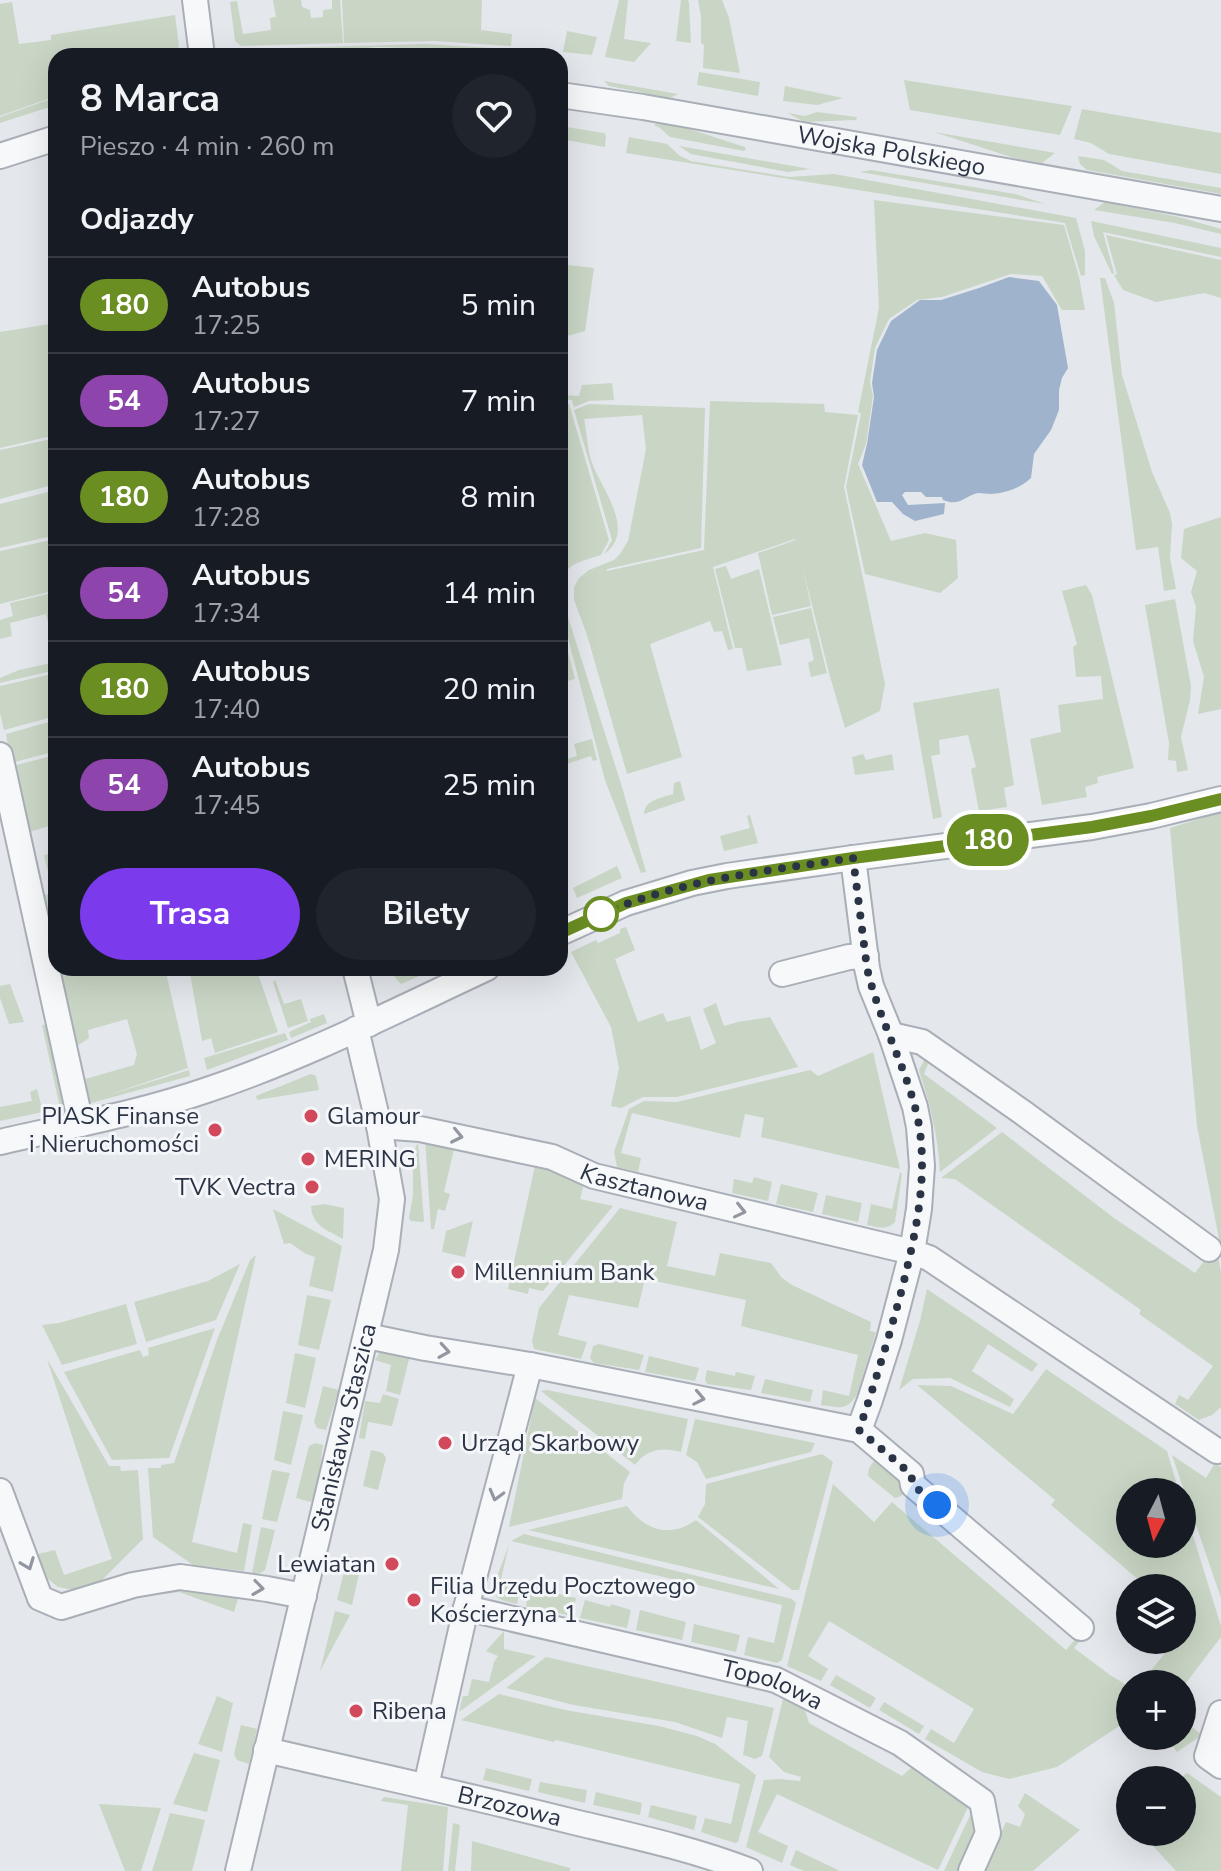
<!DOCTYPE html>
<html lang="pl">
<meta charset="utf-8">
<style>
body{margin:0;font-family:"Nunito Sans",sans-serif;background:#20242c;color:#f1f3f6;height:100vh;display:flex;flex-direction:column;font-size:30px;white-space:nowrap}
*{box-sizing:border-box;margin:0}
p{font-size:26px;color:#9ea1a6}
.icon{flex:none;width:44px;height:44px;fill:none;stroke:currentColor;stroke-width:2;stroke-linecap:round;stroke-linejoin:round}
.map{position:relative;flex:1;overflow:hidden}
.details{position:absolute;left:48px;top:48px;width:520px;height:928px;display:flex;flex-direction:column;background:#171b24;border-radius:24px;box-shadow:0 8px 32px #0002}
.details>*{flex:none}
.badge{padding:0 16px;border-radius:26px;font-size:28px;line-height:52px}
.needle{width:52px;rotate:186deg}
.tools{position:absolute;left:1116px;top:1478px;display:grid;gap:16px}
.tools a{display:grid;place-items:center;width:80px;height:80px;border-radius:50%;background:#171b24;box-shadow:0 8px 32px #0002;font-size:40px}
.you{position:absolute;width:40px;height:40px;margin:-20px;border:6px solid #fff;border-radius:50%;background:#1a73e8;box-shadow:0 0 0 12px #1a73e833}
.map>.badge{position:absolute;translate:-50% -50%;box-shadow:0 0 0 4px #fff}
h2{padding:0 32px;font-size:30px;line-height:72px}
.round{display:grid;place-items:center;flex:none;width:84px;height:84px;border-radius:42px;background:#20242c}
.overview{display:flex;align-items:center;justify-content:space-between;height:136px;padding:0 32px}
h1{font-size:38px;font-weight:700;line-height:60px}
.primary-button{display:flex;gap:16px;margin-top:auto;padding:16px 32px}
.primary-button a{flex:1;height:92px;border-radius:48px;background:#7c3aed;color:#fff;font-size:32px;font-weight:700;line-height:92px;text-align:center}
.primary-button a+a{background:#20242c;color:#f1f3f6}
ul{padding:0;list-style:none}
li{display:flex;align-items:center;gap:24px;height:96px;padding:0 32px;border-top:2px solid #363941}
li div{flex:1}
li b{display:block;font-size:30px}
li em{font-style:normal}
li .badge{min-width:88px;font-weight:700;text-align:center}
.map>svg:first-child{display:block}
.green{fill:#c9d6c5}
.water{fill:#9fb4cc}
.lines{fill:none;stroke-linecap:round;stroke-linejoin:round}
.minor-casing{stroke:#a9aeb7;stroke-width:28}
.minor{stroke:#f7f8fa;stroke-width:24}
.oneway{stroke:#9196a0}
.line-casing{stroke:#fff;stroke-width:18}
.line{stroke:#6b8e23;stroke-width:12}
.walk{stroke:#2b3445;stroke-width:8;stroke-dasharray:0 14.4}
.stop-dot{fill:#fff;stroke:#6b8e23;stroke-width:4}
.poi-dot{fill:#d1495b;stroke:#f4f6f9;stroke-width:3}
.labels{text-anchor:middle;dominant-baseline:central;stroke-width:6;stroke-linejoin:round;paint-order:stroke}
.street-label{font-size:24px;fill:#2b3445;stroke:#f4f6f9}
.poi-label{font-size:24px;fill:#2b3445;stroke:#f4f6f9;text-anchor:start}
</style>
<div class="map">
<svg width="1221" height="1871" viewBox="0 0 1221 1871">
<rect width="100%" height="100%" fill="#e4e7ec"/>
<g class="green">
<path d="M273,0H301L302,7L310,10L311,18L323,17V10L332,9V0H340L343,43L241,46L235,41L230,2L237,1L243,34L271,30L270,18L276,17Z"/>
<path d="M342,0H482L481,30L512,34L511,46L435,41L344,43Z"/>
<path d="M619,0H628L624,39L651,43L634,62L605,57Z"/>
<path d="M681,0H688L689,3L691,43L676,41Z"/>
<path d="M698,0H722L729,18L740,73L703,68L704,45L701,43V17Z"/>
<path d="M12,2L19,44L51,40V35L175,15L179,46L175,56H56V96L0,116V4Z"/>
<path d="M567,31L597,37L592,55L563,52Z"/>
<path d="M425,44L511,49V54L480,51L378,47L264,56L248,55L242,49Z"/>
<path d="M699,72L760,82L758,96L697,85Z"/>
<path d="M904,80L1072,106L1060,135L910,110Z"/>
<path d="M604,81L678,94L670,98L609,86Z"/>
<path d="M785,86L843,98L817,105L783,101Z"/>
<path d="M56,97V105L0,123V117Z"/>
<path d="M1082,109L1221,133V174L1109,154L1091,143L1074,139Z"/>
<path d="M817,112L857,117L856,120L804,122L788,113L805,116Z"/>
<path d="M657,123C686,126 716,138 745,147L746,149L744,151L670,137L660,128L654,125Z"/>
<path d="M560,126L604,133L606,136L605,147L560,139Z"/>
<path d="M934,132L1055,153L1042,163L1014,158Z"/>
<path d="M629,137L667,144L680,156L691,161L789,177L834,174L1076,218L1085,251V275L1081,276L1065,223L626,153Z"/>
<path d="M679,146L810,169L788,172L691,154Z"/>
<path d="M1078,156L1104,160L1122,171L1221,188V194L1087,170L1080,164Z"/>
<path d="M871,170L1015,194L1045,204L860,172Z"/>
<path d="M874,200L1064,225L1079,277L1085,310H1062L1042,276L1011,274L942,297L917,300L889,319L875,348L870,382L873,396L866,444L858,464L891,541L925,533L956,540L958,578L940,593L865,574L846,487L861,414L858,412L879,308Z"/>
<path d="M1105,202L1179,217L1221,229V234L1175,223L1094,210Z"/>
<path d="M1091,221L1221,248V257L1103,232L1114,273L1112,274L1094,236Z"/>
<path d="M1106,235L1221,260V298L1204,293L1156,302L1123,290L1114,275L1117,274Z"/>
<path d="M560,264L594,268L585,331L567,336L566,350H560Z"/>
<path d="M1100,278H1105L1114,303L1122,375L1152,472L1170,513L1172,524L1170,558L1176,589L1164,591L1158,547L1136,550Z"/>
<path d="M56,323V435L0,448V332Z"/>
<path d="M612,383L614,400L589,401L574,407L572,400L560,399V395L579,396L582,385Z"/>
<path d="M710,401L824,404L825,412L858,415L844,487L885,684L880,711L845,728L829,673L803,569L811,606L772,615L758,553L796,540L795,539L713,567L733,649L728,650L722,631L714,632L710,621L650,644L682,757L627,774L587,635L574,600V587L579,578L589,570L614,560L620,554L628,541L646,449L642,415L584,419C587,433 587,449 592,463C602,490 637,531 604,554L612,540L574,410L589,404L705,408L701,548L607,569V571L704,550Z"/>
<path d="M560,403L569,404L609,540L601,555C576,563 560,564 561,595L622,787L646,872L641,873L605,780L560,607Z"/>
<path d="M56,438V484L0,499V450Z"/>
<path d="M56,490V535L0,548V504Z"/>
<path d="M1221,517V709L1198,714L1204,677L1193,641L1196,607L1191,592L1197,571L1181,558L1184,529Z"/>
<path d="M56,539V590L0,604V551Z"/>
<path d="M726,566L731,579L759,569L782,665L747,671L742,648H735L715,569Z"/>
<path d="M1086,585L1092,595L1134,768L1097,777L1098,783L1085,787L1087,797L1042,805L1030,739L1061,732L1058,705L1103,699L1101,676L1076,677L1073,647L1077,644L1062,591Z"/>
<path d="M56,592V656L46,614L10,623L12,636L0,639V620L13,616L10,603Z"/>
<path d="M1175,599L1191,686L1190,700L1181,737L1188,770L1177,772L1176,761L1168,760L1169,743L1145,605Z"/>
<path d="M811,608L827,673L811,677L808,663L814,660L809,638L780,645L773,617Z"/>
<path d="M560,622L575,679L560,683Z"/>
<path d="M56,662V670L0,683V678L19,670Z"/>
<path d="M56,673V716L4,730L0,713V686Z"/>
<path d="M999,688L1014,785L1004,788L1007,807L979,811L971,769L976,767L968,735L939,740L940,754L931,756L942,817L933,819L913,703Z"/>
<path d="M56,720V751L11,763L6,734Z"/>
<path d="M592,739L597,760L593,761L591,756L560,766V761L577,756L574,744Z"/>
<path d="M863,754L866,760L892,754L894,770L855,775L852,757Z"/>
<path d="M56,755V824L26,833L12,766Z"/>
<path d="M680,781L685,800L644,814C645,799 662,798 673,794L674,783Z"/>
<path d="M1221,812V1249L1197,1126L1170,828Z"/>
<path d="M750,815L758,843L724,851L720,836L750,828L747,816Z"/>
<path d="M56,852V966L41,896L53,893L44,855Z"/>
<path d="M617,866L622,878L577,898L573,888Z"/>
<path d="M626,927L635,950L615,959L638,1022L663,1013L667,1022L690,1016L701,1050L716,1043L703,1009L716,1003L724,1026L738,1022L770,1017L798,1067L677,1097H643L621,1108L611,1106L619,1068L611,1027L571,952L596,940L598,943L620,933V929Z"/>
<path d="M56,968H165L188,1068L105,1096L189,1070L190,1076L84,1105L82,1080L134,1065L137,1054L127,1019L88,1030L89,1038L74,1048Z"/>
<path d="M189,968H256L278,1032L215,1053L211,1038L202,1041Z"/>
<path d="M411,968H438L401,984L394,976Z"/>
<path d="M275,980L284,1004L301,999L308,1021L288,1028L273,982Z"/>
<path d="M10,984L24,1022L9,1024L0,998V986Z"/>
<path d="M324,1014L327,1023L291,1038L289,1032L311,1022L310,1019Z"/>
<path d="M49,1024L67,1107L60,1108L42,1025Z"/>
<path d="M285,1033L288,1040L207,1070L204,1058Z"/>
<path d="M873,1052L900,1169L761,1137L764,1118L745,1114L740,1138L632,1113L621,1153L641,1158L638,1172L617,1167L614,1152L629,1109L644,1101L677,1102L810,1070L818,1076Z"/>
<path d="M927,1055L928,1064L924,1074L997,1128L940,1172C938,1136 930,1104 919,1070Z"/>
<path d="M311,1074L316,1076L319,1090L257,1100L256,1096Z"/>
<path d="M37,1089L43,1112L0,1121V1107L32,1101L30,1092Z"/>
<path d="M1002,1132L1114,1218L1195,1273L1216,1245L1221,1272V1407L1212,1415L1199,1420L1175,1404L1179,1395L1188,1400L1213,1366L1139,1314L1141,1310L955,1179L941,1178Z"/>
<path d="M425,1137L556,1165L584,1184L580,1199L613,1206L543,1291L529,1288L528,1294L508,1289L535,1166L454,1149L444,1192L450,1194L445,1211L438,1209L434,1229H431Z"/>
<path d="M418,1143L424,1221L423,1222L411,1221L409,1218L413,1195V1152Z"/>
<path d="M900,1172L902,1174L895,1222C886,1231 878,1227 867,1225L871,1204L892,1209Z"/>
<path d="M754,1177L772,1182L768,1201L732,1193L734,1179L752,1183Z"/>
<path d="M781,1184L818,1193L813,1212L776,1204Z"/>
<path d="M826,1195L862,1203L858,1222L822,1214Z"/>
<path d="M324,1204L344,1208L343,1239C327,1230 312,1226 311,1206Z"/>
<path d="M620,1208L677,1222L667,1266L715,1276L720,1253L771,1263L782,1278L792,1285L871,1322L870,1331L876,1332L857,1395C845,1412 839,1407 821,1405L823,1390L849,1396L858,1355L741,1326L746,1300L645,1279L638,1308L569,1295L558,1335L587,1342L581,1359L534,1349L532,1341L539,1308Z"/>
<path d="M273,1209L342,1246L333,1292L309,1286L315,1257L306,1254L290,1243L284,1244Z"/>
<path d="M473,1221L465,1257L442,1252L446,1231Z"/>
<path d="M256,1255L192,1542L237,1553L243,1523L252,1525L244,1571L193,1565L153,1537L148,1468H161V1465L174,1463L217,1340L250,1260Z"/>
<path d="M240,1264L216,1320L146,1342L134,1302L208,1281Z"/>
<path d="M927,1289L1038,1364L1032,1372L988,1344L972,1371L1014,1399L1010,1407L950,1378L913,1379L899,1390L920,1321Z"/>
<path d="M307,1295L331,1300L319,1350L298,1345Z"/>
<path d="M126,1304L137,1344L62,1365L42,1325L59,1323Z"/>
<path d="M215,1328L169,1458L112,1460L64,1372L140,1350L143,1357L149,1355L148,1348Z"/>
<path d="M599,1344L644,1355L639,1370L594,1363L590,1358L593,1346Z"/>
<path d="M387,1350L411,1351L400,1395L386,1391L391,1365L375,1360L380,1352Z"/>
<path d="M295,1353L316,1358L305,1408L286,1403Z"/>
<path d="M649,1356L699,1368L695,1381L645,1372Z"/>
<path d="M47,1359L109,1466H120L121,1471L138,1470L143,1539L101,1581L74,1590L58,1587L48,1579L38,1554L55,1550L64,1575L112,1559Z"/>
<path d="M1046,1369L1167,1451L1179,1492H1130V1544H1182V1500L1221,1626V1637L1182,1688V1684H1149L1143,1680L1176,1640H1182V1632L1186,1627L1182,1624V1588H1136L1140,1581L1051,1505L1055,1500L917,1385L951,1386L1013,1414Z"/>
<path d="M707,1370L735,1376L736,1372L755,1376L751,1390L707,1384L705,1380Z"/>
<path d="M765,1379L813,1390L810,1402L761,1393Z"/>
<path d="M323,1386L339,1390L326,1430L317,1428L314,1422Z"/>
<path d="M547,1390L688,1419L681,1452C662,1447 647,1449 635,1465L541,1391Z"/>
<path d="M383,1394L399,1399L392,1426L368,1422L365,1439L359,1438L365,1401L380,1403Z"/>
<path d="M535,1398L630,1472L624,1483L622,1499L509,1527Z"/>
<path d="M283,1411L303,1415L291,1465L274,1460Z"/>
<path d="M695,1419L815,1443L811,1452L706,1479L697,1462L686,1455Z"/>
<path d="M315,1443L323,1445C320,1463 320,1487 311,1502L296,1498L309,1446Z"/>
<path d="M371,1450L383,1453L386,1458L378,1490L363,1486Z"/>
<path d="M822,1454L833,1462L799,1590H792L698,1517L705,1504L706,1484Z"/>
<path d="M1172,1455L1206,1478L1215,1463L1221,1467V1598Z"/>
<path d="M876,1458L904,1479L907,1489L901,1496L895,1498L868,1476L869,1468Z"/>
<path d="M272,1470L290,1473L277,1522L262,1519Z"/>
<path d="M833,1484L874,1522L892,1502L1066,1650L1091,1621L1094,1623L1074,1648L1110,1675L1130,1687V1719L1057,1767L1009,1779L982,1772L925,1739L931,1729L954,1743L974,1709L829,1621L808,1656L828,1669L821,1681L787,1666Z"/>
<path d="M627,1506C645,1530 670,1539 696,1520L779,1589L528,1530Z"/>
<path d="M261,1527L275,1530L265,1570L259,1574L252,1573Z"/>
<path d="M524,1534L792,1599L796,1603L782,1660L777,1663L744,1655L748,1637L774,1643L782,1605L511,1541Z"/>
<path d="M509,1545L501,1579L521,1585L517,1604C506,1601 493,1601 493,1587Z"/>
<path d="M348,1556L362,1560L352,1605L337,1600Z"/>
<path d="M151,1587L240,1592L234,1612L179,1592L165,1594Z"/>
<path d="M529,1587L576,1598L572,1616L526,1606Z"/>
<path d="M585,1600L610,1607L611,1604L631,1610L627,1628L580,1618Z"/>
<path d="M640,1610L686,1622L682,1640L636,1630Z"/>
<path d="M335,1611L350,1615L320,1671Z"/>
<path d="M694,1624L740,1635L736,1652L691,1642Z"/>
<path d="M504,1631V1649L536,1656L459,1712L463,1696H468L472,1679L489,1682L494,1662L498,1656L486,1651Z"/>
<path d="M546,1657L774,1708L762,1756L755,1759L743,1755L748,1721L727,1717L722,1738L675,1722L574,1705L506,1688Z"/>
<path d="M836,1675L876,1698L870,1708L830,1685Z"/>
<path d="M499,1694L565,1710L659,1726L697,1736L715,1744L756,1775L738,1842L735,1843L701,1832L705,1818L731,1824L740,1784L556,1740L554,1742L461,1720Z"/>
<path d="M784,1695L803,1703L809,1723L902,1776L911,1768L930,1772L970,1803L938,1870L777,1794L758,1832L788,1846L782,1863L746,1847L764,1780L779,1779L800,1781L801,1777L784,1772L769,1757Z"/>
<path d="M217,1696L233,1703L222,1752L198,1744Z"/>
<path d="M884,1702L924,1726L919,1734L879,1710Z"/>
<path d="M1182,1719L1202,1735L1177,1752L1165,1736H1182Z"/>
<path d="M241,1725L257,1729L249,1764L237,1760L234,1754Z"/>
<path d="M194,1753L220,1760L207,1812L173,1804Z"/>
<path d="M486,1768L532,1779L529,1791L483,1780Z"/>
<path d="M1187,1773L1221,1797V1871H1176L1140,1832H1182V1780H1178Z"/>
<path d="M540,1782L587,1790L585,1803L538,1792Z"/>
<path d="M596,1792L642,1803L640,1815L593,1805Z"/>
<path d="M1025,1793L1080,1830L1033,1871H983L1006,1822L1020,1827L1025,1814L1018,1806Z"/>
<path d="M384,1797L448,1807L443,1871H401L408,1805L381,1801Z"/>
<path d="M99,1804L161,1808L141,1871H125Z"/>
<path d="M651,1805L697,1816L694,1830L648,1817Z"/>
<path d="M973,1809L979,1821L964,1871H944Z"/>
<path d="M170,1813L205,1820L192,1871H152Z"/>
<path d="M453,1823L460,1825L455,1871H448Z"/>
<path d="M472,1841L570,1868V1871H471Z"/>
<path d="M796,1850L838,1870V1871H804L790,1865Z"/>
</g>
<path class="water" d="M1009,277L1039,281L1057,305L1068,368L1062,378L1059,390V410L1051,430L1034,454L1031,478C1020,488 1007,493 991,494C987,494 982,493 978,493C964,496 960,507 943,500L942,497H926L921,492H905L902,495L908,505L945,503L944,514L915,521L903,514L892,502H877L862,465L867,444L874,397L872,383L877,350L891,321L920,300H941L979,288Z"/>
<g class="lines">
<g class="minor-casing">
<g id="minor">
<path d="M195,0L202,56"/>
<path id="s1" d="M560,95L643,107L1221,209"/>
<path d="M0,156L56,138"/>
<path d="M0,755L81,1124"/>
<path d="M853,858L867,968L871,986L891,1035L915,1107L919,1127L922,1166L919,1209L912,1252L889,1340L870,1400L859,1430"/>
<path d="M560,933L626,903L692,883L727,876L853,858L1092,827L1151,816L1221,799"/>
<path d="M355,968L369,1024"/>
<path d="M782,974L849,957L866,956"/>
<path d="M891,1035L922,1042L1022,1112L1209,1249"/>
<path id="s2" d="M379,1126L420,1129L552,1157L594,1176L912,1252L929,1258L1217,1451"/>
<path d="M0,1142C69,1126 140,1113 207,1090C303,1058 395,1011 487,968"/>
<path d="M367,1336L425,1348L530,1365L859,1430L911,1474L913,1485L1081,1628"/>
<path d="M0,1491L40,1598L61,1607L133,1585L180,1577L267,1589L304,1596"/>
<path id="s3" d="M466,1608L776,1680L900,1743L982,1801L988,1833L971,1871"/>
<path d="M1221,1713L1207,1756L1221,1766"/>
<path id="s4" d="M266,1750C369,1774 472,1796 574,1822C633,1836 694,1849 750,1871"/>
<path d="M426,1786L466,1608L530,1365"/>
<path id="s5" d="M238,1871L386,1250L392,1199L379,1126L356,1029"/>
</g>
</g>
<use href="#minor" class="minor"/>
</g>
<defs><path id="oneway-chevron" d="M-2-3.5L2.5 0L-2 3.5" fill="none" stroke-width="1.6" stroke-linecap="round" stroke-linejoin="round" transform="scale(2)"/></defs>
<g class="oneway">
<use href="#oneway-chevron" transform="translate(457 1136) rotate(12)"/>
<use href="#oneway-chevron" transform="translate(740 1211) rotate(13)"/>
<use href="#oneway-chevron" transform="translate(444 1351) rotate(9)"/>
<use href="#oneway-chevron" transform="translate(699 1398) rotate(11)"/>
<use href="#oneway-chevron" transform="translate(496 1495) rotate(105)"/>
<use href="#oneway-chevron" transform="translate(28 1564) rotate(69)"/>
<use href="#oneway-chevron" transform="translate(258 1588) rotate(8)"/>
</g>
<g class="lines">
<g class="line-casing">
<path id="line" d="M560,933L626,903L709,880L853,858L1092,827L1151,816L1221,799"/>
</g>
<use href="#line" class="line"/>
<path class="walk" d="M601,914C682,879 767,871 853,858L867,968C879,1022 909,1071 919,1125C928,1181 915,1236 902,1289C889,1337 875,1383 859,1430L911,1474L913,1485L937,1505"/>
</g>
<circle class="stop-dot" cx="601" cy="914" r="16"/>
<g class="poi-dot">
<circle cx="311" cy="1116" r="8"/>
<circle cx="215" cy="1130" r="8"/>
<circle cx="308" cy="1159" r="8"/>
<circle cx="312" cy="1187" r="8"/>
<circle cx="458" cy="1272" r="8"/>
<circle cx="445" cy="1443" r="8"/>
<circle cx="392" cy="1564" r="8"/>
<circle cx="414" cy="1600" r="8"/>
<circle cx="356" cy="1711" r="8"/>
</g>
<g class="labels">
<g class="street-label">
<text stroke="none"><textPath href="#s1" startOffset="336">Wojska Polskiego</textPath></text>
<text stroke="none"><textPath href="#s2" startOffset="274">Kasztanowa</textPath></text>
<text stroke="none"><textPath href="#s5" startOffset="456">Stanisława Staszica</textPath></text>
<text stroke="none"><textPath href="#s3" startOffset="316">Topolowa</textPath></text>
<text stroke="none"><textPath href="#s4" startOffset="250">Brzozowa</textPath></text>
</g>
<g class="poi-label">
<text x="199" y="1116" text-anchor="end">PIASK Finanse<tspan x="199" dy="28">i Nieruchomości</tspan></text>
<text x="327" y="1116">Glamour</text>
<text x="324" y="1159">MERING</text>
<text x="296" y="1187" text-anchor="end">TVK Vectra</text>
<text x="474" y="1272">Millennium Bank</text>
<text x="461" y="1443">Urząd Skarbowy</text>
<text x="376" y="1564" text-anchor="end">Lewiatan</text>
<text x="430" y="1586">Filia Urzędu Pocztowego<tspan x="430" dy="28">Kościerzyna 1</tspan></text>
<text x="372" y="1711">Ribena</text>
</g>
</g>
</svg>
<div class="tools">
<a><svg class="needle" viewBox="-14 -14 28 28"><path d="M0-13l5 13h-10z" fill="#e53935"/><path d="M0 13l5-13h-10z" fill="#9ea1a6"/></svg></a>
<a><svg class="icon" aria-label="layers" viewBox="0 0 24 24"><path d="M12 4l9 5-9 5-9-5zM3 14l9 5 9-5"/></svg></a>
<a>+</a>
<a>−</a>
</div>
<div class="you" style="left:937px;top:1505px"></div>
<b class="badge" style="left:988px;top:840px;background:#6b8e23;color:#fff">180</b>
<section class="details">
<div class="overview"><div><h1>8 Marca</h1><p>Pieszo · 4 min · 260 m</p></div><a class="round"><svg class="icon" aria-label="heart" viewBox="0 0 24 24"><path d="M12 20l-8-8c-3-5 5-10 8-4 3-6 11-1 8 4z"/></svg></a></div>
<h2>Odjazdy</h2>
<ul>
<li><span class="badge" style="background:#6b8e23;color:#fff">180</span><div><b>Autobus</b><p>17:25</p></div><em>5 min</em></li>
<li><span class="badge" style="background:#8e44ad;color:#fff">54</span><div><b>Autobus</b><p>17:27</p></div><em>7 min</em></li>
<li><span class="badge" style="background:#6b8e23;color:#fff">180</span><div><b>Autobus</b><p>17:28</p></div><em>8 min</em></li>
<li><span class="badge" style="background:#8e44ad;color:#fff">54</span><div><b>Autobus</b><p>17:34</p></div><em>14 min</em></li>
<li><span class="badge" style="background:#6b8e23;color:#fff">180</span><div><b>Autobus</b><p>17:40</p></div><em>20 min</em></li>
<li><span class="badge" style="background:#8e44ad;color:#fff">54</span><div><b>Autobus</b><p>17:45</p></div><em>25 min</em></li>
</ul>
<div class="primary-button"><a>Trasa</a><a>Bilety</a></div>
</section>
</div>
